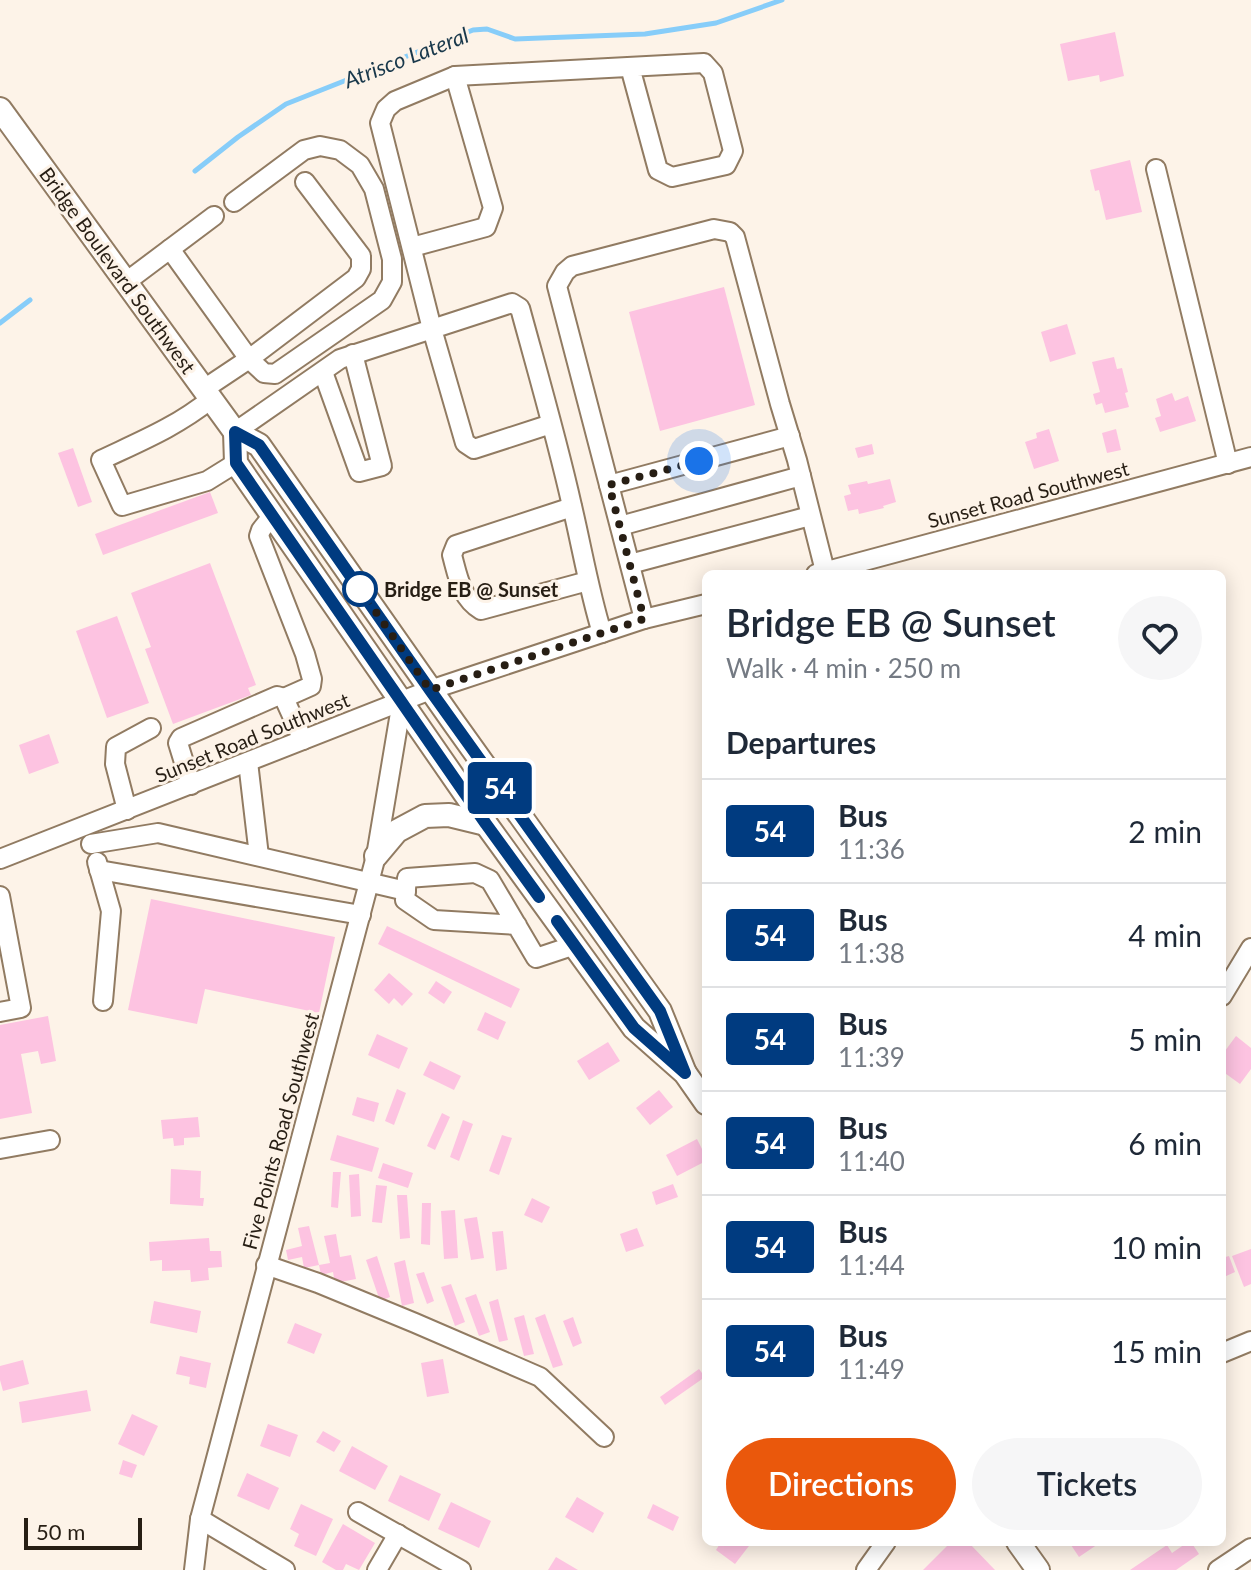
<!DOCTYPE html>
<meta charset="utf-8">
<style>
body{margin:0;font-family:Lato,sans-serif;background:#f6f6f7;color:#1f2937;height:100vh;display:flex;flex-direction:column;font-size:30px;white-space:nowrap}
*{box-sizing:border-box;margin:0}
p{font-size:26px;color:#747a83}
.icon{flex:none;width:44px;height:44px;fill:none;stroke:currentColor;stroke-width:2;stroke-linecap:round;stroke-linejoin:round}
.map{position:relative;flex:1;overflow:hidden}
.side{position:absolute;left:702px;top:570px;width:524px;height:976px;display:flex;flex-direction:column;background:#fff;border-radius:12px;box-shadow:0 4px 20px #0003}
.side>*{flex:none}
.badge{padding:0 16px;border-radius:6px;font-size:28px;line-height:52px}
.scale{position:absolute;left:24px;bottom:20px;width:118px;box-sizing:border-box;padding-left:8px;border:4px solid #271e14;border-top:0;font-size:22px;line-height:28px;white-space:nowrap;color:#271e14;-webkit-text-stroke:6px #fdf3e8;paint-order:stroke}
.you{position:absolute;width:40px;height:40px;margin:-20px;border:6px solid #fff;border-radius:50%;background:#1a73e8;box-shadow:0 0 0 12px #1a73e833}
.map>.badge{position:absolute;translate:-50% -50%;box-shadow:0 0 0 4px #fff}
h2{padding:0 24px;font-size:30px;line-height:72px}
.round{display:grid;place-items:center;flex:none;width:84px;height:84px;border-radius:42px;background:#f6f6f7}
.overview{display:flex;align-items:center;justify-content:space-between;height:136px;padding:0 24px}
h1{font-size:38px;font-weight:600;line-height:60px}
.action{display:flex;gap:16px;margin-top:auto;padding:16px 24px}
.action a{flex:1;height:92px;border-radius:48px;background:#ea580c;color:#fff;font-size:32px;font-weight:600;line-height:92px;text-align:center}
.action a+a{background:#f6f6f7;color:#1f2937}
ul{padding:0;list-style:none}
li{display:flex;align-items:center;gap:24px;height:104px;padding:0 24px;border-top:2px solid #e0e1e3}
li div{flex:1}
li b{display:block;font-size:30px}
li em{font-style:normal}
li .badge{min-width:88px;font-weight:700;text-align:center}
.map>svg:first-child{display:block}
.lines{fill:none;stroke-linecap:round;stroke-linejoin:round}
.stream{stroke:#87cdf9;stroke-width:5}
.building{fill:#fdc3e1}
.minor-casing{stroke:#917b62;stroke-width:22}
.major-casing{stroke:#917b62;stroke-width:26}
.minor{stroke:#fff;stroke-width:18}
.major{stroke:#fff;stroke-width:22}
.line-casing{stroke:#fff;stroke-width:18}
.line{stroke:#003b80;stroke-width:12}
.walk{stroke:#271e14;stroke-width:8;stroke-dasharray:0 14.4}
.stop-dot{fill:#fff;stroke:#003b80;stroke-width:4}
.labels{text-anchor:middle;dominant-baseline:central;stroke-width:6;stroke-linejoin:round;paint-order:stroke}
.street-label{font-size:20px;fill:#271e14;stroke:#fdf3e8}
.stop-label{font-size:20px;font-weight:bold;fill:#271e14;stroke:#fdf3e8;text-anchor:start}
.water-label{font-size:22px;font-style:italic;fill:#19384b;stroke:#fdf3e8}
</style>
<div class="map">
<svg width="1251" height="1570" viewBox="0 0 1251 1570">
<rect width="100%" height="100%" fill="#fdf3e8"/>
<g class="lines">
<g class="stream">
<path d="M195,171L238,137L286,104L473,30L487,29L515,39L645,34L716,23L782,0"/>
<path d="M0,323L30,300"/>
</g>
</g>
<g class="building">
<path d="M1115,32L1124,76L1100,82L1099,75L1068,81L1060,44Z"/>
<path d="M1130,160L1142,212L1106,220L1099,190L1095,191L1090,170Z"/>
<path d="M724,287L755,405L660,431L629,312Z"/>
<path d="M1067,324L1076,354L1050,362L1041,332Z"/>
<path d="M1114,357L1117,369L1122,368L1128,392L1125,393L1129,407L1105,413L1102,403L1096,405L1093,394L1100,392L1092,362Z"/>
<path d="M1172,393L1175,401L1188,396L1196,421L1160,432L1155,418L1161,416L1156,399Z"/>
<path d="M1049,429L1059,461L1034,469L1025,442L1037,438L1036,433Z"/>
<path d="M1116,429L1121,450L1107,453L1102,433Z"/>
<path d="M872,444L874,454L858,458L855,448Z"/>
<path d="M73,448L92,502L78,507L58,453Z"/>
<path d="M890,479L896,502L883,506L884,508L859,514L858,509L848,511L844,496L851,494L848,485L867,481L868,484Z"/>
<path d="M210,492L218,513L103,555L95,534Z"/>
<path d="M210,563L256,685L248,688L251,695L173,724L145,649L151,647L131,593Z"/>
<path d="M117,616L149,703L107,718L76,631Z"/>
<path d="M49,734L59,763L29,774L19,745Z"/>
<path d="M151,899L335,937L319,1013L205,989L197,1024L128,1010Z"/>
<path d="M387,926L520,989L511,1008L378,944Z"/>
<path d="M389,973L413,994L402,1006L394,998L389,1004L374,990Z"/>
<path d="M436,981L452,992L444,1004L428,993Z"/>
<path d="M485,1012L506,1022L498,1040L477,1030Z"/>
<path d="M48,1016L56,1061L41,1064L38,1051L21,1054L32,1113L0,1119V1025Z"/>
<path d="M377,1034L408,1048L399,1069L368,1055Z"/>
<path d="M1236,1036L1251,1048V1069L1240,1084L1222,1071V1055Z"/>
<path d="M608,1042L620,1061L589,1080L577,1061Z"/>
<path d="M430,1061L461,1076L454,1090L423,1075Z"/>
<path d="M397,1089L406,1093L394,1125L385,1121Z"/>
<path d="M659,1090L673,1107L650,1125L636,1108Z"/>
<path d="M357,1097L379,1103L374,1122L352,1115Z"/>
<path d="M442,1113L450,1117L435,1150L427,1146Z"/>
<path d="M198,1117L200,1137L184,1138V1145L174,1146L173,1138L163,1139L161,1120Z"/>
<path d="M463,1120L473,1124L459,1161L450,1157Z"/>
<path d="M337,1135L379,1148L372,1172L330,1160Z"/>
<path d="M502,1135L512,1138L499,1175L489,1171Z"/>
<path d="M697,1139L706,1157V1161L677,1176L666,1155Z"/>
<path d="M383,1163L413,1173L408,1188L378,1178Z"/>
<path d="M171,1169L201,1171L200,1198H204L203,1206L170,1204Z"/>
<path d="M333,1172H341L338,1208L331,1207Z"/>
<path d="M359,1174L361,1216L351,1217L349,1175Z"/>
<path d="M673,1184L678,1197L656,1205L652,1192Z"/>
<path d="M376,1185L387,1186L382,1223L372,1222Z"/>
<path d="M397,1195H407L410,1238L400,1239Z"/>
<path d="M532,1198L550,1207L542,1223L524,1215Z"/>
<path d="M422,1203H431L430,1245L421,1244Z"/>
<path d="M455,1210L458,1258L444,1259L441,1211Z"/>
<path d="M477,1217L484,1258L471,1260L464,1219Z"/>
<path d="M309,1226L319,1265L304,1268L302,1257L288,1260L286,1250L302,1246L298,1228Z"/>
<path d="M637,1228L644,1246L626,1252L620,1234Z"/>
<path d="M503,1231L507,1269L496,1271L492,1232Z"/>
<path d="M336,1234L340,1257L351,1255L356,1279L335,1283L333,1272L321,1275L319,1265L330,1263L324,1236Z"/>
<path d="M209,1238L210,1251H221L222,1267L208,1268L209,1280L191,1282L190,1270L162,1271V1260L150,1261L149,1242Z"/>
<path d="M1251,1249V1284L1244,1287L1232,1256Z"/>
<path d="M377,1256L390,1297L380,1301L366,1260Z"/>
<path d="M1229,1256L1235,1272L1224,1277L1222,1271V1258Z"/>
<path d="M405,1260L414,1303L402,1306L394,1263Z"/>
<path d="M424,1272L434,1301L427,1304L416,1274Z"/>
<path d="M451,1284L465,1322L455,1326L441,1287Z"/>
<path d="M476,1294L490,1332L479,1336L465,1298Z"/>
<path d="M498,1299L508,1340L499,1342L489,1302Z"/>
<path d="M154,1301L201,1311L197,1333L150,1323Z"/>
<path d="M545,1314L563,1365L553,1368L535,1318Z"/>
<path d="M524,1315L534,1354L524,1356L514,1318Z"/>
<path d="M573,1317L582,1343L573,1347L563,1321Z"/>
<path d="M295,1323L322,1334L314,1354L287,1343Z"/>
<path d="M180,1356L211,1363L206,1388L189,1384L190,1377L176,1374Z"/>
<path d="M443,1359L449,1393L427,1397L421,1363Z"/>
<path d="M23,1360L29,1384L3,1391L0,1380V1366Z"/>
<path d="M699,1369L705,1377L665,1405L660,1397Z"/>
<path d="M87,1390L91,1411L22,1423L19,1402Z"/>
<path d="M132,1414L158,1426L144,1456L118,1444Z"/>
<path d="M268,1424L298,1435L290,1457L260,1446Z"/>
<path d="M323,1431L341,1441L334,1452L316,1442Z"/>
<path d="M352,1446L388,1466L375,1490L339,1471Z"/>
<path d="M123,1460L137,1465L132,1478L119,1474Z"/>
<path d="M247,1473L279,1488L269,1510L237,1496Z"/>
<path d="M400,1475L441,1494L429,1521L388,1501Z"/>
<path d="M577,1497L604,1513L593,1533L565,1517Z"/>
<path d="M451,1502L491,1521L479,1548L438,1529Z"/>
<path d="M301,1504L333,1519L316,1556L294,1546L299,1534L290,1529Z"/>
<path d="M653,1504L679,1517L673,1531L647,1518Z"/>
<path d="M343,1524L375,1543L359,1570L346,1564L343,1570H336L322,1562Z"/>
<path d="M721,1542H752L735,1564L716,1550Z"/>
<path d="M951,1542H968L995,1570H923Z"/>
<path d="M1069,1542H1101L1079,1557Z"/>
<path d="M1188,1542H1191L1199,1554L1176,1570H1130L1167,1545L1172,1553Z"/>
<path d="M556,1557L578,1570H548Z"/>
</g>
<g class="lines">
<g class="minor-casing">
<g id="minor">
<path d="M1156,169L1228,464"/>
<path d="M234,202L304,150L320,146L340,150L360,165L374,189L392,259V282L382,300L275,374L264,373L249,359L356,278L361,269V256L305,182"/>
<path d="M412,247L486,227L493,208L455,76"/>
<path d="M170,249L214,216"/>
<path d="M126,282L170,249L249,359L204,389"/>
<path d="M323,372L359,472L382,466L353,354"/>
<path d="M211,399C176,427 141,441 101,460L122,506L207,481L236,463"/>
<path d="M551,424L474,449L465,443L432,329L512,303L520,308C538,374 557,439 572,506C582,548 589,591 602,633"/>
<path d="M235,432L340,359L432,329L380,123L386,109L395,101L455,76L704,63L713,73L733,151L726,165L672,177L658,170L630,67"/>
<path d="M609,485L790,436"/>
<path d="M572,507L456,545L452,555C458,577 461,598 481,610L588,581"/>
<path d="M273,515L261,530L259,536L305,654L312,679L311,686L284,698"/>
<path d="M620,526L801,476"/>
<path d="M630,564L810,516"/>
<path d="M816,574L1251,457"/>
<path d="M644,619L557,286L565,272L572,266L714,229L730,232L735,237L780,404L797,460L825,571"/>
<path d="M248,762L259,856"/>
<path d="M191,785L178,743L181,738L277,696L284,698L303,740"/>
<path d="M127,810L115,764L116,747L151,728"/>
<path d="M91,844L158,833L406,891"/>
<path d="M0,859L430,690L644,619L706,604"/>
<path d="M97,862L111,911L103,1001"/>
<path d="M99,870L361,915"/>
<path d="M0,896L21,1008L0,1012"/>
<path d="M517,925L434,920L405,900L407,878L475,873L490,880L536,958L575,945"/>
<path d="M1222,996L1251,948"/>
<path d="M0,1149L50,1140"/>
<path d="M266,1265L318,1283L415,1323L540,1377L604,1437"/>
<path d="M1222,1353L1251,1341"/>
<path d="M358,1512L461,1570"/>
<path d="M200,1519L285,1570"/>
<path d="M194,1570L200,1519L376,856L402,701"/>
<path d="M377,1570L398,1534"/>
<path d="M866,1570L886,1542"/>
<path d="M1218,1570L1251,1548"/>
</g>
</g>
<g class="major-casing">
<g id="major">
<path d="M0,109L235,432L259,445L454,723L660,1011L685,1073"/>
<path d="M235,432L236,463L486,824L634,1028L685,1073L706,1103"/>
<path d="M376,856L397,831L425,816L449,815L486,824"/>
<path d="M1018,1542L1038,1570"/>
</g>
</g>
<use href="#minor" class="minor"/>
<use href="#major" class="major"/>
</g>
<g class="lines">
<g class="line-casing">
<path id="line" d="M539,897L486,824L236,463L235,432L259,445L430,690L660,1011L685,1073L634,1028L557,921"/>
</g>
<use href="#line" class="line"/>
<path class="walk" d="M360,589L430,690L644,619L609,485L699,461"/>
</g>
<circle class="stop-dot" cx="360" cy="589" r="16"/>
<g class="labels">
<g class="street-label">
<text transform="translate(118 270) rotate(54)">Bridge Boulevard Southwest</text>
<text transform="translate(1028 494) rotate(-15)">Sunset Road Southwest</text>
<text transform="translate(252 737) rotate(-22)">Sunset Road Southwest</text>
<text transform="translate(280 1131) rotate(-75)">Five Points Road Southwest</text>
</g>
<g class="stop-label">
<text x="384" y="589">Bridge EB @ Sunset</text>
</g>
<g class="water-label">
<text transform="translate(406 57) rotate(-21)">Atrisco Lateral</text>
</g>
</g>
</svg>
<div class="scale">50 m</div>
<div class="you" style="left:699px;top:461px"></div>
<b class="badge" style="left:500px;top:788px;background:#003b80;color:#fff">54</b>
<section class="side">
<div class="overview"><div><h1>Bridge EB @ Sunset</h1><p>Walk · 4 min · 250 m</p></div><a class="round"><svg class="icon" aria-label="heart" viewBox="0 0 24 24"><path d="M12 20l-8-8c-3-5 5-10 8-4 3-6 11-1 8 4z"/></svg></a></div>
<h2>Departures</h2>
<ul>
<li><span class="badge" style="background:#003b80;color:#fff">54</span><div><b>Bus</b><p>11:36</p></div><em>2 min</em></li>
<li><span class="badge" style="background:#003b80;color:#fff">54</span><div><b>Bus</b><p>11:38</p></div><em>4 min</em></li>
<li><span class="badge" style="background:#003b80;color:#fff">54</span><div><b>Bus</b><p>11:39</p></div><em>5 min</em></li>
<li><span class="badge" style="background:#003b80;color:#fff">54</span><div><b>Bus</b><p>11:40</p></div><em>6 min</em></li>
<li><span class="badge" style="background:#003b80;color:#fff">54</span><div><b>Bus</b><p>11:44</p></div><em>10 min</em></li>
<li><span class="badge" style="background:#003b80;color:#fff">54</span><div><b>Bus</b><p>11:49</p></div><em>15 min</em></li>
</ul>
<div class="action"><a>Directions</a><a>Tickets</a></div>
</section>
</div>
